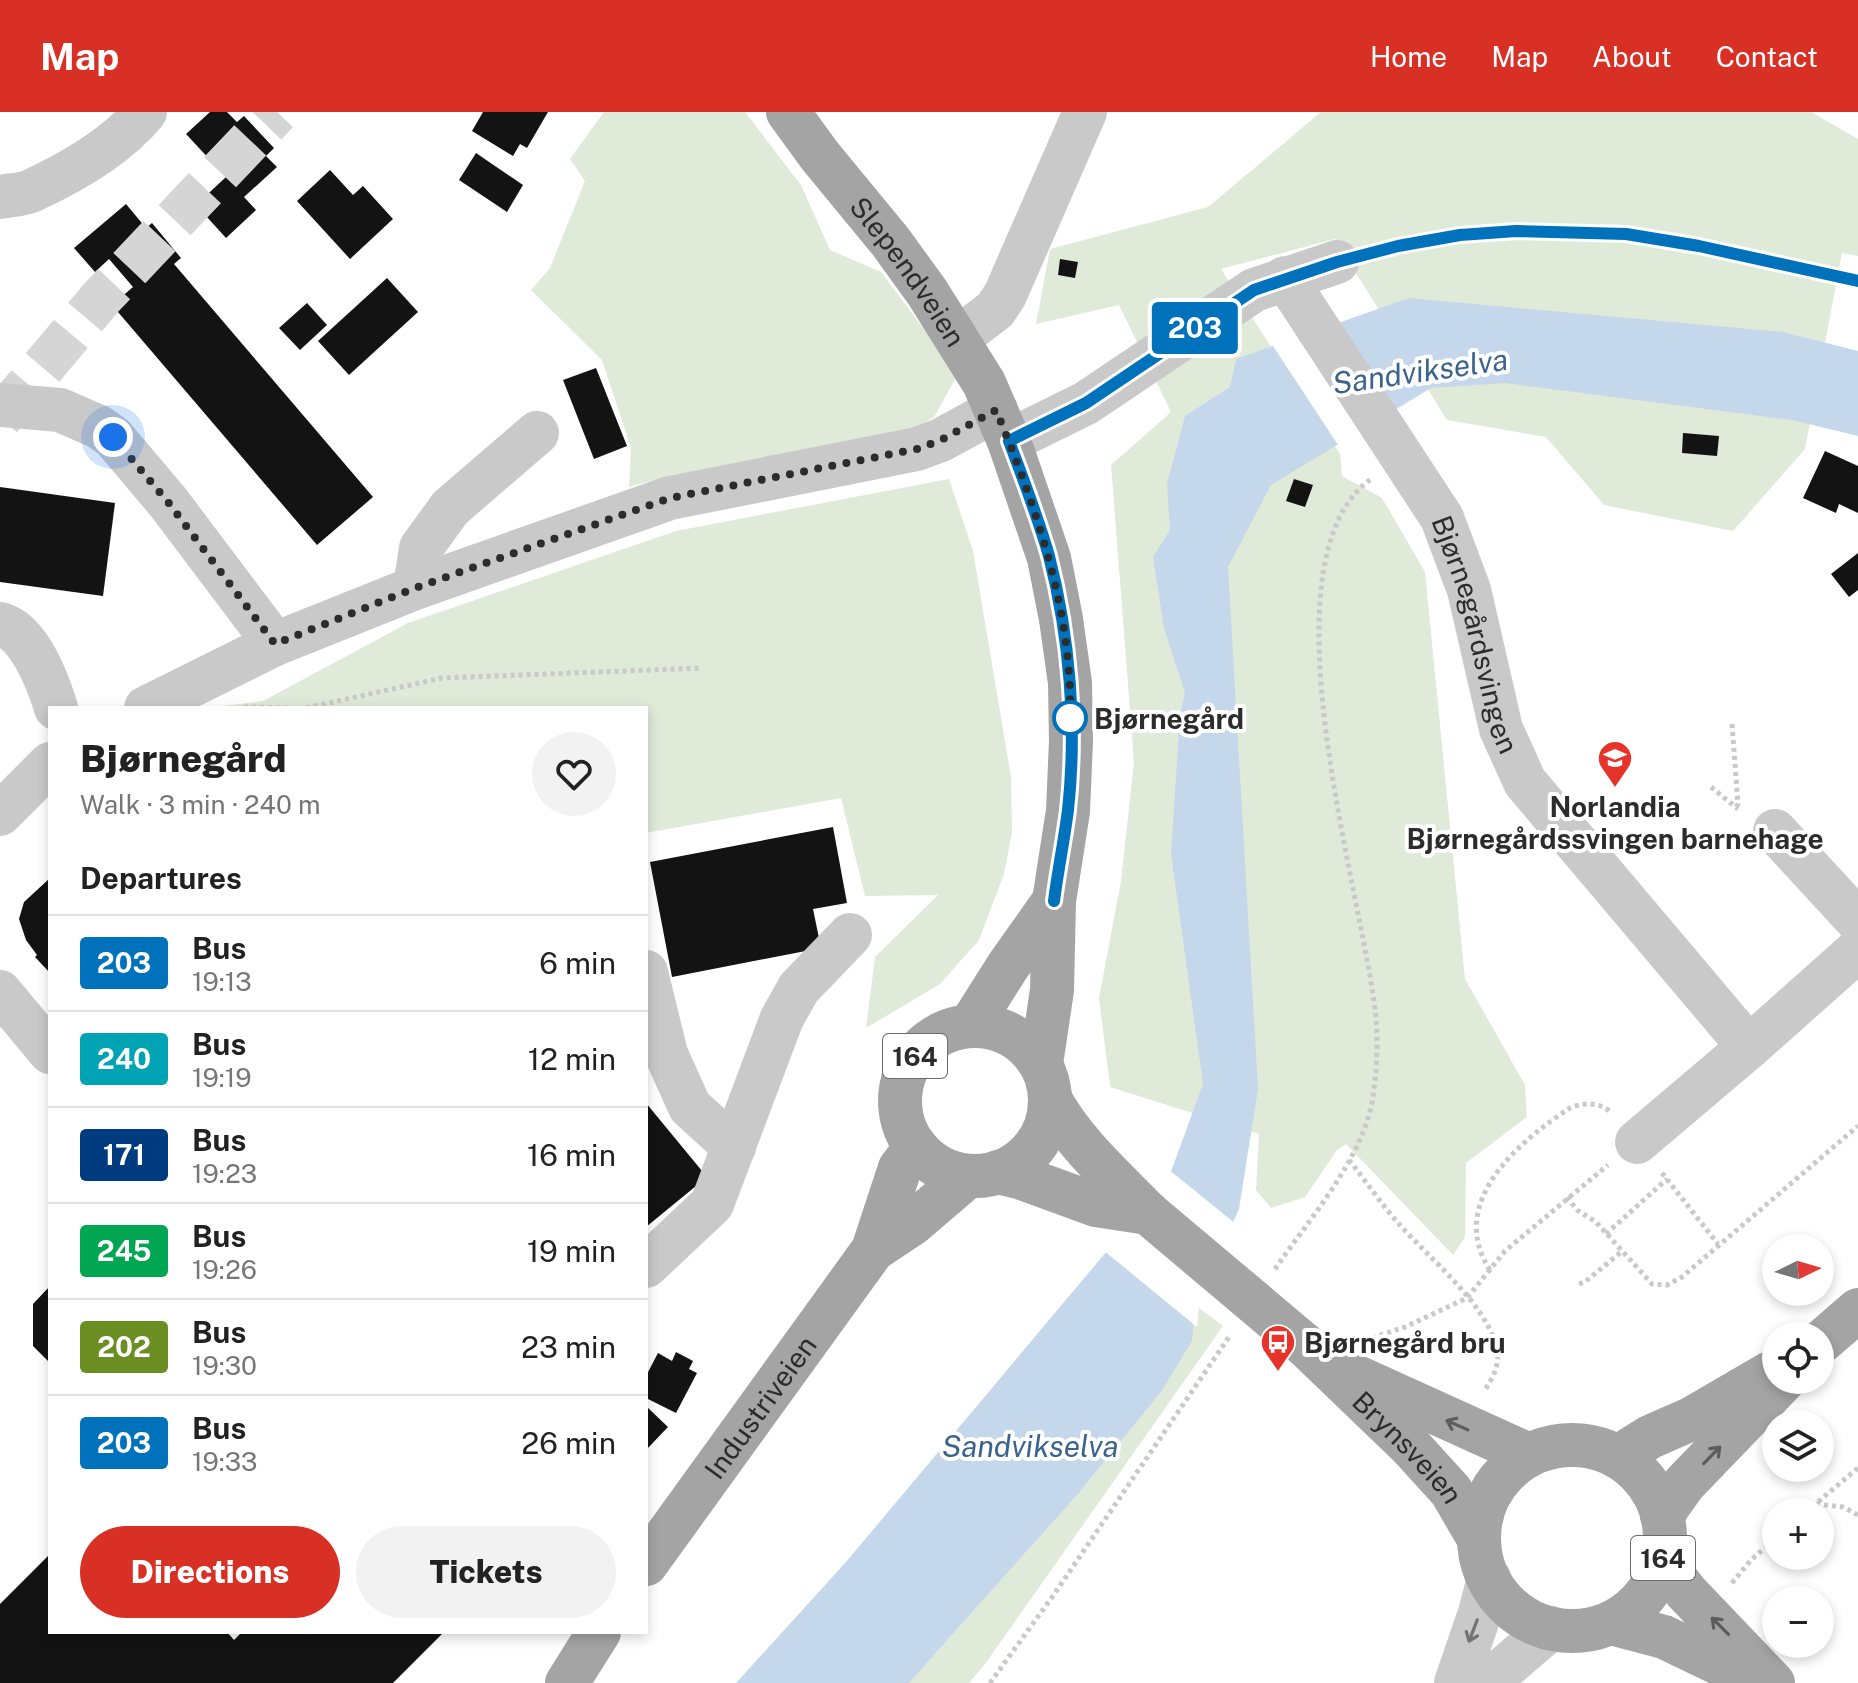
<!DOCTYPE html>
<meta charset="utf-8">
<style>
body{margin:0;font-family:"Public Sans",sans-serif;background:#f2f2f2;color:#222;height:100vh;display:flex;flex-direction:column;font-size:30px;white-space:nowrap}
*{box-sizing:border-box;margin:0}
p{font-size:26px;color:#767676}
.icon{flex:none;width:44px;height:44px;fill:none;stroke:currentColor;stroke-width:2;stroke-linecap:round;stroke-linejoin:round}
.map{position:relative;flex:1;overflow:hidden}
.panel{position:absolute;left:48px;top:594px;width:600px;height:928px;display:flex;flex-direction:column;background:#fff;border-radius:0px;box-shadow:0 4px 12px #0003}
.panel>*{flex:none}
.badge{padding:0 16px;border-radius:6px;font-size:28px;line-height:52px}
.needle{width:52px;rotate:85deg}
.buttons{position:absolute;left:1762px;top:1122px;display:grid;gap:16px}
.buttons a{display:grid;place-items:center;width:72px;height:72px;border-radius:50%;background:#fff;box-shadow:0 4px 12px #0003;font-size:40px}
.you{position:absolute;width:40px;height:40px;margin:-20px;border:6px solid #fff;border-radius:50%;background:#1a73e8;box-shadow:0 0 0 12px #1a73e833}
.map>.badge{position:absolute;translate:-50% -50%;box-shadow:0 0 0 4px #fff}
h2{padding:0 32px;font-size:30px;line-height:72px}
.round{display:grid;place-items:center;flex:none;width:84px;height:84px;border-radius:42px;background:#f2f2f2}
.summary{display:flex;align-items:center;justify-content:space-between;height:136px;padding:0 32px}
h1{font-size:38px;font-weight:800;line-height:60px}
.primary-button{display:flex;gap:16px;margin-top:auto;padding:16px 32px}
.primary-button a{flex:1;height:92px;border-radius:48px;background:#d93025;color:#fff;font-size:32px;font-weight:800;line-height:92px;text-align:center}
.primary-button a+a{background:#f2f2f2;color:#222}
ul{padding:0;list-style:none}
li{display:flex;align-items:center;gap:24px;height:96px;padding:0 32px;border-top:2px solid #e0e0e0}
li div{flex:1}
li b{display:block;font-size:30px}
li em{font-style:normal}
li .badge{min-width:88px;font-weight:700;text-align:center}
header{display:flex;align-items:center;gap:48px;box-sizing:border-box;height:112px;padding:0 40px;background:#d93025;color:#fff}
header strong{font-size:38px}
nav{display:flex;gap:44px;margin-inline-start:auto;font-size:28px}
.map>svg:first-child{display:block}
.green{fill:#e0ead9}
.water{fill:#c5d7eb}
.pier{fill:#fff}
.building{fill:#131313}
.lines{fill:none;stroke-linecap:round;stroke-linejoin:round}
.highway-tunnel{stroke:#d5d5d5;stroke-width:44;stroke-dasharray:44 22;stroke-linecap:butt}
.path{stroke:#c9c9c9;stroke-width:5;stroke-dasharray:4 4;stroke-linecap:butt}
.minor{stroke:#c9c9c9;stroke-width:44}
.major{stroke:#a4a4a4;stroke-width:44}
.major-bridge{stroke:#a4a4a4;stroke-width:44}
.oneway{stroke:#5c5c5c}
.oneway2{stroke:#737373}
.line-casing{stroke:#fff;stroke-width:18}
.line{stroke:#0072bc;stroke-width:12}
.walk{stroke:#2c2c2c;stroke-width:8;stroke-dasharray:0 14.4}
.stop-dot{fill:#fff;stroke:#0072bc;stroke-width:4}
.labels{text-anchor:middle;dominant-baseline:central;stroke-width:8;stroke-linejoin:round;paint-order:stroke}
.shield{fill:#fff;stroke:#6b6b6b;stroke-width:2}
.shield-label{font-size:26px;font-weight:bold;fill:#2c2c2c}
.street-label{font-size:28px;fill:#2c2c2c;stroke:#fff}
.stop-label{font-size:28px;font-weight:bold;fill:#2c2c2c;stroke:#fff;text-anchor:start}
.poi-label{font-size:28px;font-weight:bold;fill:#2c2c2c;stroke:#fff}
.water-label{font-size:30px;font-style:italic;fill:#3a638e;stroke:#fff}
</style>
<header>
<strong>Map</strong>
<nav><a>Home</a><a>Map</a><a>About</a><a>Contact</a></nav>
</header>
<div class="map">
<svg width="1858" height="1571" viewBox="0 0 1858 1571">
<rect width="100%" height="100%" fill="#fff"/>
<g class="green">
<path d="M604,0H745L801,73L830,138L881,160L958,262L934,305L900,328L673,363L629,375L631,336L602,248L531,178L550,156L585,69L570,47Z"/>
<path d="M1321,0H1811L1858,27V144L1842,141L1805,337L1733,419L1604,393L1546,325L1447,308L1335,127L1221,157L1340,342L1342,364L1382,386L1425,460L1465,867L1525,973L1527,1005L1466,1051L1465,1125L1453,1143L1346,1032L1337,1038L1305,1085L1271,1096L1256,1078L1259,1022L1110,975L1099,886L1121,769L1134,650L1111,353L1171,300L1119,193L1036,212L1050,137L1208,95Z"/>
<path d="M949,367L973,439L1011,665L1012,720L1004,762L979,828L940,872L866,916L875,845L938,783L865,784L841,686L646,721V596H207L263,589L408,511L676,419Z"/>
<path d="M1195,1193L1223,1214L985,1552L969,1571H909L1078,1382L1161,1280Z"/>
</g>
<path class="water" d="M1409,186L1783,220L1858,239V324L1792,308L1505,271L1431,276L1271,373L1228,455L1258,977L1239,1097L1195,1193L1192,1229L1161,1280L1078,1382L909,1571H736L846,1450L1169,1065L1203,972L1171,742L1180,603L1185,581L1164,516L1153,445L1170,418L1167,372L1185,304L1230,275L1236,247Z"/>
<g class="pier">
<path d="M1331,209L1394,303L1340,336L1271,231Z"/>
<path d="M1168,1057L1236,1112L1199,1194L1197,1215L1103,1138Z"/>
</g>
<g class="building">
<path d="M210,0H227L237,10L244,4L274,36L266,44L277,55L244,85L256,98L226,126L196,93L226,65L186,22Z"/>
<path d="M483,0H548L527,36L520,32L513,44L472,19Z"/>
<path d="M476,41L523,73L507,100L459,68Z"/>
<path d="M330,58L353,83L363,74L393,107L350,147L297,89Z"/>
<path d="M126,92L146,116L152,111L181,146L174,152L373,385L317,433L112,193L133,175L109,147L95,160L74,136Z"/>
<path d="M1060,147L1078,150L1075,166L1058,163Z"/>
<path d="M387,166L418,200L349,263L318,229Z"/>
<path d="M307,191L327,213L300,238L279,216Z"/>
<path d="M596,256L627,334L594,347L563,268Z"/>
<path d="M1683,321L1719,324L1717,344L1682,341Z"/>
<path d="M1825,339L1858,354V401L1839,392L1836,401L1803,386Z"/>
<path d="M1294,367L1313,373L1305,395L1286,389Z"/>
<path d="M0,375L115,391L103,484L0,470Z"/>
<path d="M1858,441V478L1849,485L1831,462Z"/>
<path d="M833,715L847,791L813,797L821,836L672,865L650,750Z"/>
<path d="M50,766V861L35,845L37,843L26,828L19,807L24,790Z"/>
<path d="M646,991L707,1065L646,1115Z"/>
<path d="M50,1174V1251L33,1234V1192Z"/>
<path d="M676,1240L693,1249L689,1257L697,1261L676,1301L646,1286V1264L658,1241L672,1249Z"/>
<path d="M646,1294L668,1315L646,1338Z"/>
<path d="M50,1442V1520H227L234,1528L242,1520H444L393,1571H0V1492Z"/>
</g>
<g class="lines">
<path class="highway-tunnel" d="M0,306L101,186L277,0"/>
<g class="path">
<path d="M1374,141C1455,119 1540,114 1624,122C1702,129 1781,152 1858,169"/>
<path d="M244,595L292,596"/>
<path d="M306,596L442,566L702,556"/>
<path d="M1732,612L1738,692L1736,695"/>
<path d="M1711,675L1738,697"/>
<path d="M1349,1048C1366,1069 1381,1092 1399,1112C1428,1145 1484,1190 1496,1233C1501,1250 1494,1265 1484,1279"/>
<path d="M1662,1061L1718,1132"/>
<path d="M1567,1085L1577,1098L1596,1110L1652,1172L1667,1173L1682,1165L1858,1014"/>
<path d="M1606,1122L1667,1067"/>
<path d="M1275,1157C1310,1106 1363,1047 1373,985C1377,958 1378,932 1376,906C1364,785 1257,449 1371,367"/>
<path d="M1490,1158C1446,1091 1518,1030 1570,996C1584,990 1600,990 1612,1001"/>
<path d="M1579,1172L1585,1170L1621,1140"/>
<path d="M1372,1226L1405,1215L1467,1186L1505,1139L1608,1053"/>
<path d="M1816,1392L1843,1395L1858,1403"/>
<path d="M1806,1400L1858,1356"/>
<path d="M1732,1471L1751,1448L1776,1426"/>
<path d="M990,1571L1055,1481L1231,1222"/>
</g>
<g class="minor">
<path d="M0,85C10,83 22,83 31,79C70,61 117,34 145,0"/>
<path id="s1" d="M1285,166L1442,406L1469,478L1501,617L1525,670L1749,935"/>
<path d="M957,227L995,198L1005,183L1085,0"/>
<path d="M0,293L60,298L99,315L113,325L168,390L275,532"/>
<path d="M1009,329L1086,291L1254,178L1337,150"/>
<path d="M415,476L421,436L450,396L537,321"/>
<path d="M0,512C29,519 48,570 56,596"/>
<path d="M146,596L275,532L415,476L670,386L917,337L941,328L996,298"/>
<path d="M0,702L50,652"/>
<path d="M1775,719L1858,809"/>
<path d="M646,860L666,942L690,995L734,1035"/>
<path d="M0,880L50,940"/>
<path d="M1637,1030L1749,935L1858,838"/>
<path d="M646,1154L712,1092L782,906L799,876L850,823"/>
<path d="M1456,1571L1480,1501L1489,1466"/>
<path d="M1487,1571L1551,1516"/>
</g>
<g class="major">
<path id="s2" d="M788,0L820,44L890,129L927,180L984,271L1009,329L1049,446L1061,507L1070,571L1071,629L1068,699L1054,789L1052,878L1041,952"/>
<path d="M970,914L1008,854L1054,789"/>
<circle cx="975" cy="989" r="75"/>
<path d="M1050,987C1074,1031 1113,1065 1148,1101"/>
<path d="M998,1060L1019,1065L1096,1093L1148,1101"/>
<path d="M873,1138L912,1112L968,1064"/>
<path d="M1820,1231L1858,1198"/>
<path id="s3" d="M1306,1234L1411,1335L1451,1379L1479,1427"/>
<path d="M1357,1265L1529,1343"/>
<circle cx="1572" cy="1426" r="93"/>
<path d="M1618,1345L1650,1325L1691,1307L1770,1261"/>
<path d="M1662,1403L1684,1372L1784,1268"/>
<path d="M1663,1450L1686,1480L1773,1571"/>
<path id="s4" d="M646,1452L873,1138L900,1056L916,1035"/>
<path d="M1611,1511L1664,1525L1760,1571"/>
<path d="M567,1571L599,1520"/>
</g>
<path class="major-bridge" d="M1148,1101L1306,1234"/>
</g>
<defs><path id="oneway-shaft" d="M-6 0H5M1.5-3L5.5 0L1.5 3" fill="none" stroke-width="1.6" stroke-linecap="round" stroke-linejoin="round" transform="scale(2)"/></defs>
<g class="oneway">
<use href="#oneway-shaft" transform="translate(1457 1313) rotate(-156)"/>
<use href="#oneway-shaft" transform="translate(1712 1343) rotate(-46)"/>
<use href="#oneway-shaft" transform="translate(1720 1514) rotate(-135)"/>
</g>
<use class="oneway2" href="#oneway-shaft" transform="translate(1473 1519) rotate(111)"/>
<g class="lines">
<g class="line-casing">
<path id="line" d="M1054,789C1058,758 1064,729 1068,698C1077,615 1070,526 1049,444C1038,405 1023,367 1009,329L1086,291L1254,178L1337,150L1398,134L1460,123L1516,119L1626,122L1699,134L1858,169"/>
</g>
<use href="#line" class="line"/>
<path class="walk" d="M113,325L168,390L275,532L415,476L670,386L917,337L941,328L996,298C1036,395 1073,500 1070,606"/>
</g>
<defs>
<g id="school-pin" transform="scale(1.8)"><path d="M0 17L-7.5 6A9.5 9.5 0 1 1 7.5 6Z" fill="#e6342b" stroke="#fff"/><path d="M0-5L7-2L0 1L-7-2ZM-4 1L0 2.5L4 1V4Q0 6-4 4Z" fill="#fff"/></g>
<g id="bus-pin" transform="scale(1.8)"><path d="M0 17L-7.5 6A9.5 9.5 0 1 1 7.5 6Z" fill="#e6342b" stroke="#fff"/><path d="M-5-6H5V4H4V6H2V4H-2V6H-4V4H-5ZM-3.5-4V0h7V-4ZM-3.5 1.2v1.5H-2V1.2ZM2 1.2v1.5H3.5V1.2Z" fill="#fff"/></g>
</defs>
<g fill-rule="evenodd">
<use href="#school-pin" x="1615" y="646"/>
<use href="#bus-pin" x="1278" y="1230"/>
</g>
<circle class="stop-dot" cx="1070" cy="606" r="16"/>
<g class="labels">
<g class="shield">
<rect x="883" y="922" width="64" height="44" rx="6"/>
<rect x="1631" y="1424" width="64" height="44" rx="6"/>
</g>
<g class="shield-label">
<text x="915" y="944">164</text>
<text x="1663" y="1446">164</text>
</g>
<g class="street-label">
<text stroke="none"><textPath href="#s2" startOffset="200">Slependveien</textPath></text>
<text stroke="none"><textPath href="#s1" startOffset="408">Bjørnegårdsvingen</textPath></text>
<text stroke="none"><textPath href="#s4" startOffset="194">Industriveien</textPath></text>
<text stroke="none"><textPath href="#s3" startOffset="144">Brynsveien</textPath></text>
</g>
<g class="stop-label">
<text x="1094" y="606">Bjørnegård</text>
</g>
<g class="poi-label">
<text x="1615" y="694">Norlandia<tspan x="1615" dy="32">Bjørnegårdssvingen barnehage</tspan></text>
<text x="1304" y="1230" text-anchor="start">Bjørnegård bru</text>
</g>
<g class="water-label">
<text transform="translate(1420 259) rotate(-8)">Sandvikselva</text>
<text x="1030" y="1334">Sandvikselva</text>
</g>
</g>
</svg>
<div class="buttons">
<a><svg class="needle" viewBox="-14 -14 28 28"><path d="M0-13l5 13h-10z" fill="#e53935"/><path d="M0 13l5-13h-10z" fill="#767676"/></svg></a>
<a><svg class="icon" aria-label="locate" viewBox="0 0 24 24"><circle cx="12" cy="12" r="6"/><path d="M12 2v4M12 18v4M2 12h4M18 12h4"/></svg></a>
<a><svg class="icon" aria-label="layers" viewBox="0 0 24 24"><path d="M12 4l9 5-9 5-9-5zM3 14l9 5 9-5"/></svg></a>
<a>+</a>
<a>−</a>
</div>
<div class="you" style="left:113px;top:325px"></div>
<b class="badge" style="left:1195px;top:216px;background:#0072bc;color:#fff">203</b>
<section class="panel">
<div class="summary"><div><h1>Bjørnegård</h1><p>Walk · 3 min · 240 m</p></div><a class="round"><svg class="icon" aria-label="heart" viewBox="0 0 24 24"><path d="M12 20l-8-8c-3-5 5-10 8-4 3-6 11-1 8 4z"/></svg></a></div>
<h2>Departures</h2>
<ul>
<li><span class="badge" style="background:#0072bc;color:#fff">203</span><div><b>Bus</b><p>19:13</p></div><em>6 min</em></li>
<li><span class="badge" style="background:#00a3b4;color:#fff">240</span><div><b>Bus</b><p>19:19</p></div><em>12 min</em></li>
<li><span class="badge" style="background:#003b80;color:#fff">171</span><div><b>Bus</b><p>19:23</p></div><em>16 min</em></li>
<li><span class="badge" style="background:#00a651;color:#fff">245</span><div><b>Bus</b><p>19:26</p></div><em>19 min</em></li>
<li><span class="badge" style="background:#6b8e23;color:#fff">202</span><div><b>Bus</b><p>19:30</p></div><em>23 min</em></li>
<li><span class="badge" style="background:#0072bc;color:#fff">203</span><div><b>Bus</b><p>19:33</p></div><em>26 min</em></li>
</ul>
<div class="primary-button"><a>Directions</a><a>Tickets</a></div>
</section>
</div>
